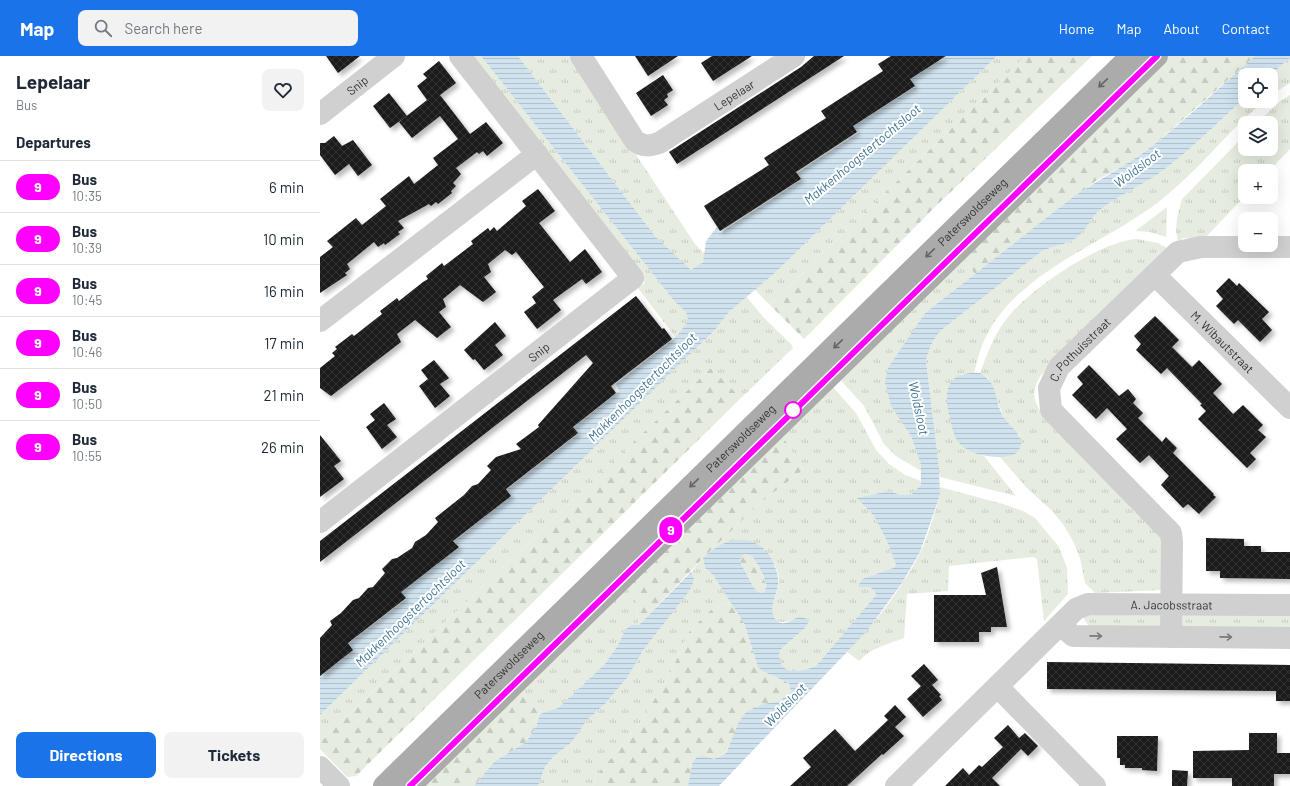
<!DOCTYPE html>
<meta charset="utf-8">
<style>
body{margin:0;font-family:Barlow,sans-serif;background:#f2f2f3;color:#1f2937;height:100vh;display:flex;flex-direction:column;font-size:15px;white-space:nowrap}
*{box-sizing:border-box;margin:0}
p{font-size:13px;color:#747a83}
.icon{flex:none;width:22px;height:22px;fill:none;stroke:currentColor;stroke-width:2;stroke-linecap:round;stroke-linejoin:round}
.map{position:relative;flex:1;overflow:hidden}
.sheet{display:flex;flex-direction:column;background:#fff;width:320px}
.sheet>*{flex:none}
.badge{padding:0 8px;border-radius:13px;font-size:14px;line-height:26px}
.fabs{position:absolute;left:918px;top:12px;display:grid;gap:8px}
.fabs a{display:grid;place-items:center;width:40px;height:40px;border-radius:8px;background:#fff;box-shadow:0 4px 16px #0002;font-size:20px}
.map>.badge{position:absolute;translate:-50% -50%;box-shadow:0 0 0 2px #fff}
h2{padding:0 16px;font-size:15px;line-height:36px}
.round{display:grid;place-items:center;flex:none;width:42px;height:42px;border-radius:8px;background:#f2f2f3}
.summary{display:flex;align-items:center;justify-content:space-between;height:68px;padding:0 16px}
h1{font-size:19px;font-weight:700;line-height:30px}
.cta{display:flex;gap:8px;margin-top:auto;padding:8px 16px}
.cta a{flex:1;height:46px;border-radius:8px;background:#1a73e8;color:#fff;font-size:16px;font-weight:700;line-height:46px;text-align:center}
.cta a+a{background:#f2f2f3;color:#1f2937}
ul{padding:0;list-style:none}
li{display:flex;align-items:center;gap:12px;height:52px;padding:0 16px;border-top:1px solid #e0e1e3}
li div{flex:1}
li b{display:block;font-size:15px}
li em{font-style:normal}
li .badge{min-width:44px;font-weight:700;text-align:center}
header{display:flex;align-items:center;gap:24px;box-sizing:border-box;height:56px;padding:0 20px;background:#1a73e8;color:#fff}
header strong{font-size:19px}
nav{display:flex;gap:22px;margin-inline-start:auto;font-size:14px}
.search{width:280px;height:36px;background:#f2f2f3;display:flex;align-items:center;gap:10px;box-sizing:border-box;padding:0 14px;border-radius:8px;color:#747a83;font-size:15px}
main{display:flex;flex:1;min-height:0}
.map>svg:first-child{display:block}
.grass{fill:url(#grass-tufts)}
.forest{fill:url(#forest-firs)}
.water{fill:url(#water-rules);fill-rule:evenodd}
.building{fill:url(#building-cross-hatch);filter:url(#shadow)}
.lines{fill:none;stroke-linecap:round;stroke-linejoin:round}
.minor{stroke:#d0d0d0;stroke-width:22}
.major{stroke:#ababab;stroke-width:22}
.oneway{stroke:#636363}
.oneway2{stroke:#7a7a7a}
.line-casing{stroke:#fff;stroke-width:9}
.line{stroke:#f0f;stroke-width:6}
.stop-dot{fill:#fff;stroke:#f0f;stroke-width:2}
.labels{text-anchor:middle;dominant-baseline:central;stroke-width:4;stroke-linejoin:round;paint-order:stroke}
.street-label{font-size:12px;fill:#333;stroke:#fff}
.water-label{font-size:13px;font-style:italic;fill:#3f7597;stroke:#fff}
</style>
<header>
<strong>Map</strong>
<div class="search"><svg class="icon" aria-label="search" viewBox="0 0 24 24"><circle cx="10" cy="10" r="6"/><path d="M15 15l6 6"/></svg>Search here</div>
<nav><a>Home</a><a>Map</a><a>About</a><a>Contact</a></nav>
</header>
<main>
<section class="sheet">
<div class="summary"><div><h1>Lepelaar</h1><p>Bus</p></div><a class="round"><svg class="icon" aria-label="heart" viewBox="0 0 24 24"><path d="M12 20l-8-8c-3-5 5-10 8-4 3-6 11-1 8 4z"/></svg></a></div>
<h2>Departures</h2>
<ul>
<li><span class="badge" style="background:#f0f;color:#fff">9</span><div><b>Bus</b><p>10:35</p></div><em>6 min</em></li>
<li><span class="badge" style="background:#f0f;color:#fff">9</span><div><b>Bus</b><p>10:39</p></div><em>10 min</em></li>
<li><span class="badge" style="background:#f0f;color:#fff">9</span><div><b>Bus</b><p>10:45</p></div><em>16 min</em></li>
<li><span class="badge" style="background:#f0f;color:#fff">9</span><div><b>Bus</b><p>10:46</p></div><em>17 min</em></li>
<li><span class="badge" style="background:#f0f;color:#fff">9</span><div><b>Bus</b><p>10:50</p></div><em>21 min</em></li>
<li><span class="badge" style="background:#f0f;color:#fff">9</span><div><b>Bus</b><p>10:55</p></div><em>26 min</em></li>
</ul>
<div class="cta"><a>Directions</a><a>Tickets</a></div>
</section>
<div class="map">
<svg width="970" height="730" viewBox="0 0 970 730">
<defs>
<pattern id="grass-tufts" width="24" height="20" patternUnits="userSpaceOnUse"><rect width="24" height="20" fill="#e6ecdf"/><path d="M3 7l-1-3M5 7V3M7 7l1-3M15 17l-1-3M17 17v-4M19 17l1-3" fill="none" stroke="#c6cbc0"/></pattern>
<pattern id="forest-firs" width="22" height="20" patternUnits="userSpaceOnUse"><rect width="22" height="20" fill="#e6ecdf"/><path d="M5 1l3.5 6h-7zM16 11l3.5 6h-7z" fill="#c6cbc0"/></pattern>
<pattern id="water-rules" width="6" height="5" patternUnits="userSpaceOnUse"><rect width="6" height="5" fill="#cfe2ee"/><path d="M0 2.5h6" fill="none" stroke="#b2c2cd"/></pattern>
<pattern id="building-cross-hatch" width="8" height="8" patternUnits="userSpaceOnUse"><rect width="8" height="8" fill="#1a1a1a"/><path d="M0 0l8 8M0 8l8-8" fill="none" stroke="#333"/></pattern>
<filter id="shadow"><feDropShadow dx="3.5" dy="3.5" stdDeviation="2" flood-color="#0004"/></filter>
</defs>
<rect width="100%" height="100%" fill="#fff"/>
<g class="grass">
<path d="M149,0H161L355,246L366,256L368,265L363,275L356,282L318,232L325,227Z"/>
<path d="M198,0H251L375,188L385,198C383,207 379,211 371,215L366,211L335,180Z"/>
<path d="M677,0H706L450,249L434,233L457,215Z"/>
<path d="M970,2V27L951,39L950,19Z"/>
<path d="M970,39V93L949,115H925V140L884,183L863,182L858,187L856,175L857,162L862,143L925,79V93H951V67H937L959,46Z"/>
<path d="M925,42V45H944C908,75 879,114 841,144C786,188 694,216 664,285C659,295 657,307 654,317L641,318L640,388L648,394L664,400L696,440L620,421L606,304L611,289L619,276L721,196C732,190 744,189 755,183C766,176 771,161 781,153C801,138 825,128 845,113C873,92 899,65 925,42Z"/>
<path d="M847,151L846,181L830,176L815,175Z"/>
<path d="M817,183L838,187L849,193L721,319C713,332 712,340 719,353L839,476L841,481V534L775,537L765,527L760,502L753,485L743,468L731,454L706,431L680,401H687L700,380L685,364L668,322L660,317C667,299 673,281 685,265C707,235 779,185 817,183Z"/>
<path d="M641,200L655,218L605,257L591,279L582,365L591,380L601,409V415L576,400L564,388L544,350L518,321Z"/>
<path d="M426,240L443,261L472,289L473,292L421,342L391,312L0,686V659L395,274L409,256Z"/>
<path d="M511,329L536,357L556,394L569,408L585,419L601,425V430L592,438L581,439L569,435L538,442L554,460L566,483L576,509L573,512L542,523L549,531L554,534L556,539L496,610C478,617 456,620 460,594L484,573L476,562C465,569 448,568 452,550C454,541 459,534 459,523C458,512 451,502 444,493L391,494L441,446L483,414L461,377Z"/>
<path d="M620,431L683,448L703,455L715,462L739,491L747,512L748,538L724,565L717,503L713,501L629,510L628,535L587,538L584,582C568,588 551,592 539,605L527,596C555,567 582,533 600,497C609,479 614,458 620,439Z"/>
<path d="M383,502L385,512L393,519L411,546L392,553L370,574L349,620L318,670L276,720L272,730H218L225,711L233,701L252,686L267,664L285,648L307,622L324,593L365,541L374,523L371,516Z"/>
<path d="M312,524L319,569H311L305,574L298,589L285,608L238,652L220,658L199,633Z"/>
<path d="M838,556L843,561L840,570H769L764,563L766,558Z"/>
<path d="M862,557H970V575L863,574L857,562Z"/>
</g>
<g class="forest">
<path d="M706,0H772L617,149L484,283L450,249Z"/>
<path d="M845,0H935L836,87L805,109L777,124L655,218L641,200Z"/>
<path d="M391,312L421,342L36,720L27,721L0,693V686Z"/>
<path d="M461,377L483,414L441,446L383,502L319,569L312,524Z"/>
<path d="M425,498L432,500C438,509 449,525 444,536L440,537L435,534L421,508L420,504L422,500Z"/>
<path d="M411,546L424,567L435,602L442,615L469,627L471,637L457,646L443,648L413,682L405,697L394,703L384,700L372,708L368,730H272L276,720L318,670L349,620L370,574L392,553Z"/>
<path d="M199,633L220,658L216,671L206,686L174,706L154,730H101Z"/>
</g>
<g class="water">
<path d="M161,0H198L335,180L371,214L383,206L386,185L397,171L400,177L481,124L477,117L538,77L533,70L595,31L590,23L627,0H677L457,215L409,256L395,274L0,659V620L33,594L29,587L86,543L81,536L139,491L134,485L191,440L187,433L258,378L254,371L299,335L296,328L357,280L368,265L366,256L355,246Z"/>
<path d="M935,0H970V2L950,19H925V42C899,65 873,92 845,113C825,128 801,138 781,153C771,161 766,176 755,183C744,189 732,190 721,196L619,276L611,289L606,304L619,412L620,439L600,496L582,527L547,575L399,730H368L372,708L377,701L384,700L394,703L406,697L419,666L426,656L443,648L457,646L471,637L469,627L442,615L438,611L424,567L393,519L385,512L383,502C412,473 449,478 458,521C461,536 445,552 456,564C463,572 472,563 479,561C483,561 487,563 490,564L484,573L460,594C456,620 478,617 496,610L556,539L554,534L549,531H538L542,523L573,512L576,509L566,483L554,460L537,442L569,435L581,439L592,438L601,429V409L591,380L571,350L565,326L568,312L605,257L752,142C779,123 810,108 836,87C870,60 902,29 935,0ZM425,498L432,500C438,509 450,526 444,536L440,537L435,534L421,508L420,504L422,500Z"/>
<path d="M660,317C678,327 674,342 682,358C686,367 695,372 699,380C701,382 701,385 701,388C698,401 688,401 677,401C664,400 650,398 640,388C634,382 632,371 630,363C623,335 626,315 660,317Z"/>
<path d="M371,516L374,523L372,530L365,541L324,593L307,622L285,648L267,664L252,686L233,701L225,711L218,730H154L174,706L206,686L216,671L220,658L238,652L285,608L298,589L305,574L311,569H319Z"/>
</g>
<g class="building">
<path d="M6,0H40L18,17Z"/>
<path d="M315,0H358L328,20Z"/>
<path d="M392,0H432L393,25L381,7Z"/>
<path d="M494,0H524L357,108L349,96L481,11Z"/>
<path d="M571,0H626L590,23L595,30L533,70L537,76L476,116L481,123L400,175L384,150L449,109L444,102L506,62L501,55L563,15L558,8Z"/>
<path d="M119,5L136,27L120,39L150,78L166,66L183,87L167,100L163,95L159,98L157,96L136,112L141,118L133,127L136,130L131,135L132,137L118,148L116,146L111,150L109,148L78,165L84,172L78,176L80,178L65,189L64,187L58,191L54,186L27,208L30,213L25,217L27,219L0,237V201L13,191L7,185L36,162L42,169L66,150L60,143L89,120L94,128L118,109L113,102L138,83L120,60L92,82L79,66L107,44L97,30L107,22L103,18Z"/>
<path d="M343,19L353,34L347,38L348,41L344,44L348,49L331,60L316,37Z"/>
<path d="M69,37L87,60L70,72L53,50Z"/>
<path d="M14,80L22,90L33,84L52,109L38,120L29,108L15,119L0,99V87H5Z"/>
<path d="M218,133L235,155L219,167L250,206L265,193L282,216L266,228L262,223L233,244L241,254L217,273L204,256L216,247L212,241L224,231L196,196L192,199L185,194L168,208L171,216L164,221L176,236L163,246L140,229L123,243L126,251L119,256L131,271L117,282L95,264L77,278L81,286L11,340L0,332V312L15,300L12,297L17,293L15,291L32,278L34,280L62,258L60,255L77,242L79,245L103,226L108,223L106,220L122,207L124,210L149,191L153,188L151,185L168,172L170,175L174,171L177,175L206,150L202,145Z"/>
<path d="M909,222L917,230L919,227L949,256L942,263L952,274L940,286L918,264L914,268L896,250L903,243L896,235Z"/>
<path d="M316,240L342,273L344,272L352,283L291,330L296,337L253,371L258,377L186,433L191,440L133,485L139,491L81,536L86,542L28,587L33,594L0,620V582L12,569L10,565L21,557L33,544L39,542L48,532L53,531L65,517L62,513L72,503L77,502L92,492L95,486L106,479L118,466L115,462L144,439L152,430L158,428L171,414L167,410L176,401L201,393L196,388L219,371L218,369L273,307L266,299L0,506V485Z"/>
<path d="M835,260L859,284L852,291L872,311L879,304L902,328L893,337L913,358L923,349L943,369L938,374L946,381L930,397L936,403L927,412L878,363L886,355L880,349L882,348L847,312L841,318L816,294L821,288L814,280Z"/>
<path d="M175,266L186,280L175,289L183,299L164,314L155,303L153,304L144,294Z"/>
<path d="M114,304L129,322L120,328L130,340L115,352L99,330L108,323L101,314Z"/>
<path d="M769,309L799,340L808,333L816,343L813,347L823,357L818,362L842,386L846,381L857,392L853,397L894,438L893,439L896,441L879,458L868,448L863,452L841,429L849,420L829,399L820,407L796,383L807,373L787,352L776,363L752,339L763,328L757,321Z"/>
<path d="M64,347L76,363L67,369L77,381L62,393L46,371L55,364L50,358Z"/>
<path d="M0,379L21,405L14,410L24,423L0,441Z"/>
<path d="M886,482L924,483V490H941V496H970V523L900,522V515H886Z"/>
<path d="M677,511L687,571H671V576H659V586H614V539H666L661,517Z"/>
<path d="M727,606L970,609V645H956V635L727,633Z"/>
<path d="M604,608L618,624L612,629L621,639L619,640L622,644L603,661L587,643L601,630L591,620Z"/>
<path d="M575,649L586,661L575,671L584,680L563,699L562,698L527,730H470L491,711L483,702L515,673L535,695L568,664L564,660Z"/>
<path d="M688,669L699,682L705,677L718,690L708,700L701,693L672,722L680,730H625L643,712L649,719L659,709L662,711L683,691L674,682Z"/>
<path d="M929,677H957V697H970V718H954V730H912V722H873V695L929,694Z"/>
<path d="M797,680H838L837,715L822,714V712H805V709H800V702H797Z"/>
<path d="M852,714L868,715L867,730H852Z"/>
</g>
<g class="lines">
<g class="minor">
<path id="s1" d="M261,0L315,85C324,91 329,90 339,87L474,0"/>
<path id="s2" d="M0,58L74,0"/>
<path id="s3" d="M835,219L970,352"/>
<path d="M0,265L217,98"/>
<path id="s4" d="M0,466L313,222L140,0"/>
<path d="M741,569L753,580L970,582"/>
<path id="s5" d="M851,581L852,486L851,477L731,354L729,332L739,311L858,196L881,191H970"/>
<path d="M678,631L775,730"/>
<path d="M0,711L19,730"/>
<path id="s6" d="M576,730L756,553L768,548L970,549"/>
</g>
<g class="major">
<path id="s7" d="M64,730L811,0"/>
<path d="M90,730L837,0"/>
</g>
</g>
<defs><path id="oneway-shaft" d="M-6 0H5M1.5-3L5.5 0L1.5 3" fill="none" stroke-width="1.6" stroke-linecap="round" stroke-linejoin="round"/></defs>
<g class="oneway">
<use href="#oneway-shaft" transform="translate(783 27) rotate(136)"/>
<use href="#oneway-shaft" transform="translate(610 197) rotate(136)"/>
<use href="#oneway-shaft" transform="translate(518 288) rotate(136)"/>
<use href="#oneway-shaft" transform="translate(374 427) rotate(136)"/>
</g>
<g class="oneway2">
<use href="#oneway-shaft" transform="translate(776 580) rotate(1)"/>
<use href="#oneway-shaft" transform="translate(906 581) rotate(1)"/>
</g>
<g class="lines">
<g class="line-casing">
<path id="line" d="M90,730L837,0"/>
</g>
<use href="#line" class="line"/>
</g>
<circle class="stop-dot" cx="473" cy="354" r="8"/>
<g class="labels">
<g class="street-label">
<text stroke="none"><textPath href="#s2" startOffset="47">Snip</textPath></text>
<text stroke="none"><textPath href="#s1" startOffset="215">Lepelaar</textPath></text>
<text stroke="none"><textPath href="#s7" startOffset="822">Paterswoldseweg</textPath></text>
<text stroke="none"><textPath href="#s3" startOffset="95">M. Wibautstraat</textPath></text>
<text stroke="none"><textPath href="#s4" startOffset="277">Snip</textPath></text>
<text stroke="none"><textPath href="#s5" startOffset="348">C. Pothuisstraat</textPath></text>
<text stroke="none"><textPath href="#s7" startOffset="498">Paterswoldseweg</textPath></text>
<text stroke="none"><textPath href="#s6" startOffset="349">A. Jacobsstraat</textPath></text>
<text stroke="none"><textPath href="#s7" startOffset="174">Paterswoldseweg</textPath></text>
</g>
<g class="water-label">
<text transform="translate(542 98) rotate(-40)">Makkenhoogstertochtsloot</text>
<text transform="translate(817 112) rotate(-37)">Woldsloot</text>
<text transform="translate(322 331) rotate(-45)">Makkenhoogstertochtsloot</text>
<text transform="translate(599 352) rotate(78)">Woldsloot</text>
<text transform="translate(90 557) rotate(-44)">Makkenhoogstertochtsloot</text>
<text transform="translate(465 649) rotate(-46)">Woldsloot</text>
</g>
</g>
</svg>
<div class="fabs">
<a><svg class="icon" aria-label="locate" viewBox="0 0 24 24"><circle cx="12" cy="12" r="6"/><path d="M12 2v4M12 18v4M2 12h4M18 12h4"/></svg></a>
<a><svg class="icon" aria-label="layers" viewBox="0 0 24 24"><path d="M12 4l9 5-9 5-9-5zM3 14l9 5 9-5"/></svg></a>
<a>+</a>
<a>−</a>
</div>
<b class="badge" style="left:351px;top:474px;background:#f0f;color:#fff">9</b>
</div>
</main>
